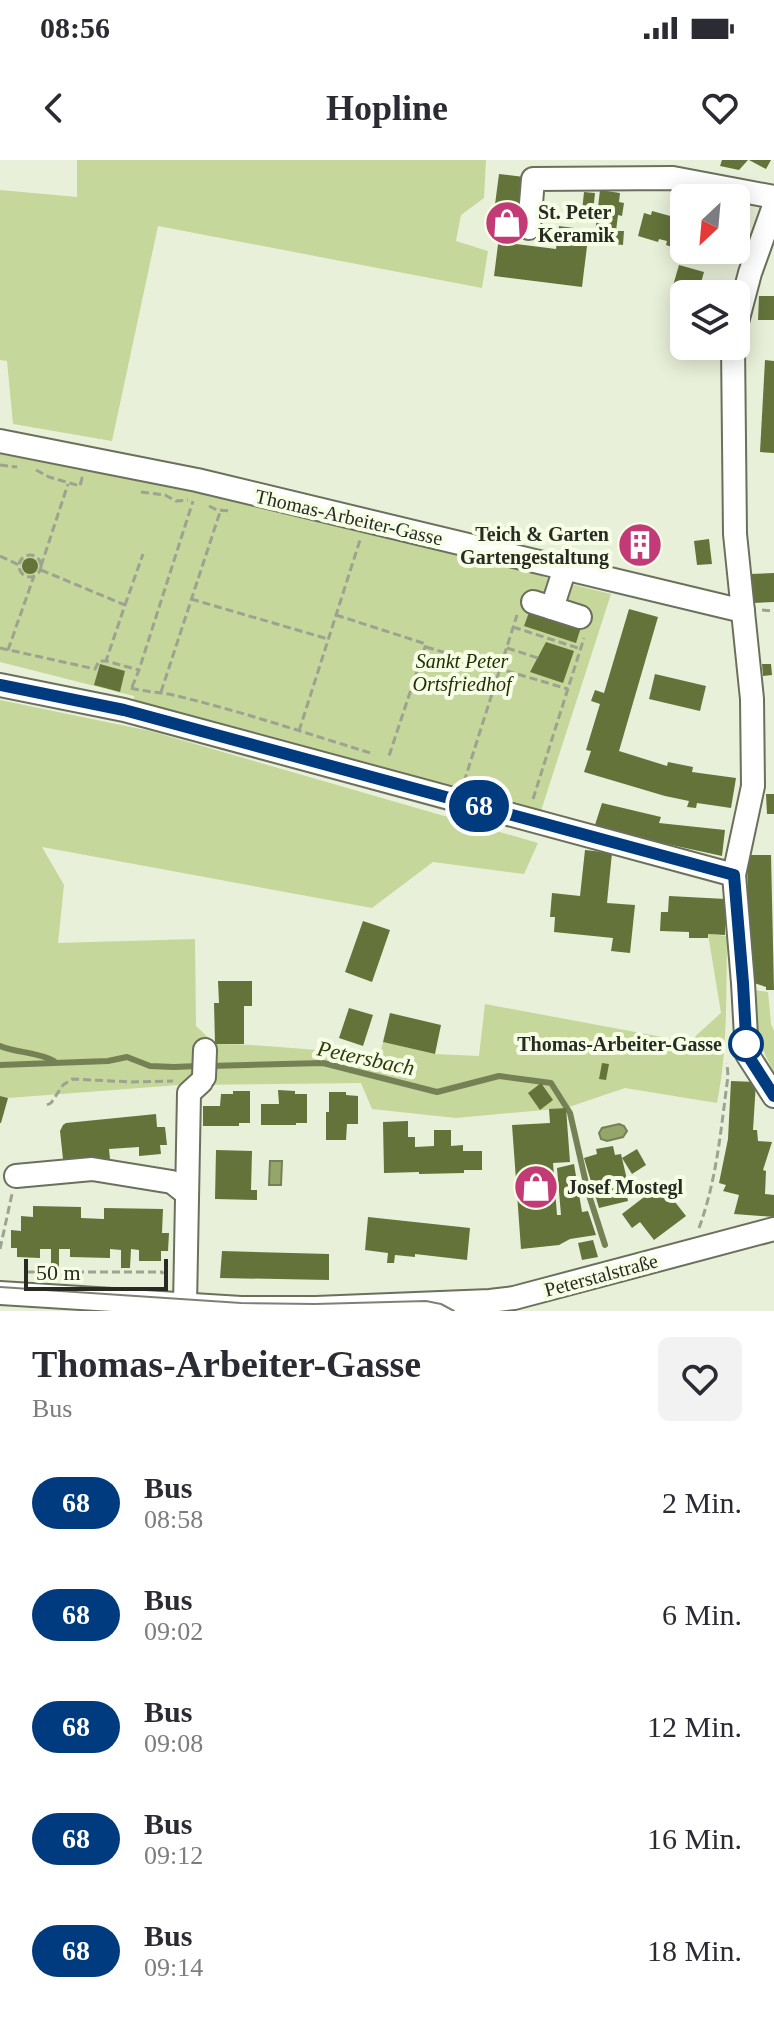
<!DOCTYPE html>
<html lang="de">
<meta charset="utf-8">
<style>
body{margin:0;font-family:"Times New Roman",serif;background:#f2f2f3;color:#2b2b33;height:100vh;display:flex;flex-direction:column;font-size:30px;white-space:nowrap}
*{box-sizing:border-box;margin:0}
p{font-size:26px;color:#7c7c81}
.icon{flex:none;width:44px;height:44px;fill:none;stroke:currentColor;stroke-width:2;stroke-linecap:round;stroke-linejoin:round}
.map{position:relative;height:1151px;overflow:hidden}
.side{display:flex;flex-direction:column;background:#fff;flex:1}
.side>*{flex:none}
.badge{padding:0 16px;border-radius:26px;font-size:28px;line-height:52px}
.needle{width:52px;rotate:206deg}
.controls{position:absolute;left:670px;top:24px;display:grid;gap:16px}
.controls a{display:grid;place-items:center;width:80px;height:80px;border-radius:12px;background:#fff;box-shadow:0 4px 20px #0003;font-size:40px}
.scale{position:absolute;left:24px;bottom:20px;width:144px;box-sizing:border-box;padding-left:8px;border:4px solid #292b23;border-top:0;font-size:22px;line-height:28px;white-space:nowrap;color:#292b23;-webkit-text-stroke:6px #f6fee6;paint-order:stroke}
.map>.badge{position:absolute;translate:-50% -50%;box-shadow:0 0 0 4px #fff}
.round{display:grid;place-items:center;flex:none;width:84px;height:84px;border-radius:12px;background:#f2f2f3}
.summary{display:flex;align-items:center;justify-content:space-between;height:136px;padding:0 32px}
h1{font-size:38px;font-weight:800;line-height:60px}
ul{padding:0;list-style:none}
li{display:flex;align-items:center;gap:24px;height:112px;padding:0 32px}
li div{flex:1}
li b{display:block;font-size:30px}
li em{font-style:normal}
li .badge{min-width:88px;font-weight:700;text-align:center}
.status{display:flex;justify-content:space-between;align-items:center;height:56px;padding:0 40px;background:#fff;direction:ltr}
.status svg{height:22px;fill:currentColor}
header{display:flex;justify-content:space-between;align-items:center;height:104px;padding:0 32px;background:#fff;font-size:36px;font-weight:800}
.map>svg:first-child{display:block}
.green{fill:#c5d79a}
.water{fill:#95a66b;stroke:#758155;stroke-width:2}
.lines{fill:none;stroke-linecap:round;stroke-linejoin:round}
.stream{stroke:#758155;stroke-width:6}
.building{fill:#63733a}
.minor-casing{stroke:#6a705c;stroke-width:26}
.path{stroke:#9da291;stroke-width:3;stroke-dasharray:8 4;stroke-linecap:butt}
.minor{stroke:#fff;stroke-width:22}
.tram{stroke:#7d8173;stroke-width:2}
.line-casing{stroke:#fff;stroke-width:18}
.line{stroke:#003b80;stroke-width:12}
.stop-dot{fill:#fff;stroke:#003b80;stroke-width:4}
.labels{text-anchor:middle;dominant-baseline:central;stroke-width:8;stroke-linejoin:round;paint-order:stroke}
.poi-label{font-size:20px;font-weight:bold;fill:#292b23;stroke:#f6fee6;text-anchor:start}
.street-label{font-size:20px;fill:#292b23;stroke:#f6fee6}
.park-label{font-size:20px;font-style:italic;fill:#242e01;stroke:#f6fee6}
.stop-label{font-size:20px;font-weight:bold;fill:#292b23;stroke:#f6fee6;text-anchor:end}
.water-label{font-size:22px;font-style:italic;fill:#303a0d;stroke:#f6fee6}
</style>
<div class="status"><b>08:56</b><svg viewBox="0 0 49 12"><path d="M0 12V9h3v3zM5 12V6h3v6zM10 12V3h3v9zM15 12V0h3v12zM26 1h20v11H26zM47 4h2v5h-2z"/></svg></div>
<header><svg class="icon" aria-label="back" viewBox="0 0 24 24"><path d="M15 5l-7 7 7 7"/></svg>Hopline<svg class="icon" aria-label="heart" viewBox="0 0 24 24"><path d="M12 20l-8-8c-3-5 5-10 8-4 3-6 11-1 8 4z"/></svg></header>
<div class="map">
<svg width="774" height="1151" viewBox="0 0 774 1151">
<rect width="100%" height="100%" fill="#e9f0d9"/>
<g class="green">
<path d="M77,0H486L484,38L461,55L456,81L488,91L482,128L158,66L112,281L13,264L7,201L0,200V30L77,37Z"/>
<path d="M0,294L195,330L544,412L543,417L611,434L539,657L141,544L134,539V536L0,502Z"/>
<path d="M0,540L150,571L538,683L524,714L433,702L372,748L42,687L64,725L58,783L195,779L196,866L215,884C270,884 325,892 380,894L383,882L435,894L479,896L485,844L689,882L721,853L708,774L727,776C726,831 728,889 717,943L625,928L566,948L456,958L372,949L361,923L179,925L8,938L0,936Z"/>
<path d="M755,830L768,832L771,864L774,871V912C760,887 749,859 755,830Z"/>
</g>
<g class="water">
<path d="M619,964L624,966L627,971L623,977L607,981L601,979L599,973L602,968Z"/>
<path d="M270,1001H282L281,1025H269Z"/>
</g>
<g class="lines">
<g class="stream">
<path d="M0,886C17,893 38,892 54,901"/>
<path d="M0,905L108,901L127,897L150,906L174,907L198,906"/>
<path d="M209,906L323,903L437,932L499,916L551,923L570,953L588,1032L605,1085"/>
</g>
</g>
<g class="building">
<path d="M722,0H748L739,10L720,6Z"/>
<path d="M749,0H771L766,9Z"/>
<path d="M499,14L524,17L519,57L513,56L510,77H508L507,83L556,89L559,66L589,70L582,127L494,116L502,53L494,52Z"/>
<path d="M600,30L620,33L619,42L624,43L622,56L618,55L616,71H624L623,85L594,82Z"/>
<path d="M584,32L595,33L593,52L582,51Z"/>
<path d="M677,47L684,49V91L666,85L667,81L659,79L658,82L638,76L644,53L651,55L652,51L674,57Z"/>
<path d="M679,105L704,112L699,130L711,133L684,134V152L678,150L682,132L672,129Z"/>
<path d="M759,136H774V160H758Z"/>
<path d="M765,200L774,201V293L760,292Z"/>
<path d="M654,369L658,396L634,400L626,396L622,374Z"/>
<path d="M709,379L712,404L697,405L694,381Z"/>
<circle cx="30" cy="406" r="8"/>
<path d="M774,413V442L751,443L750,414Z"/>
<path d="M531,447L582,464L576,483L524,466Z"/>
<path d="M629,449L658,457L619,591L667,606L668,602L693,607L692,612L736,618L731,648L697,643L696,648L687,647L689,641L665,636L584,612L591,591L586,590L600,544L591,541L595,530L604,533Z"/>
<path d="M546,482L574,491L563,523L530,512Z"/>
<path d="M100,504L125,511L120,532L94,525Z"/>
<path d="M762,504H771L772,515L763,516Z"/>
<path d="M655,514L706,526L700,551L649,539Z"/>
<path d="M766,634H774V654H767Z"/>
<path d="M602,643L661,657L659,663L725,670L722,696L594,668Z"/>
<path d="M585,690L612,693L607,743L635,745L630,793L611,791L613,778L554,772L555,757H550L552,733L580,736Z"/>
<path d="M747,695H771L774,830H766V827L754,823L749,809Z"/>
<path d="M669,736L726,739L725,775L708,774V778H689V772L660,771L661,752H668Z"/>
<path d="M363,761L390,770L372,822L345,812Z"/>
<path d="M218,821H252V846H244V884H215L214,843H219Z"/>
<path d="M349,848L373,855L363,886L339,878Z"/>
<path d="M390,853L441,865L435,894L383,882Z"/>
<path d="M602,903L609,904L606,920L599,919Z"/>
<path d="M731,921L756,922L753,970H757L758,981L772,982L763,1010L766,1011L765,1034L774,1035V1057L734,1054L739,1035L723,1031L726,1025L719,1023L728,979Z"/>
<path d="M541,923L553,940L540,950L528,933Z"/>
<path d="M278,930L295,931V934H307V963H296V965H261V944H279Z"/>
<path d="M233,931H250V963H239V966H203V946H220L221,934H233Z"/>
<path d="M329,932H346V935L358,936V964H347L346,980H326V952H329Z"/>
<path d="M0,936L8,938L1,963H0Z"/>
<path d="M566,948L570,1002L553,1003L557,1055H561L557,1008L574,1004L582,1052L588,1051L596,1075L570,1079L559,1085L521,1089L512,965L550,963L549,949Z"/>
<path d="M156,954L157,967H165L167,985H160L161,994L139,996V987L109,989L110,999L66,1004L63,999L60,971L63,965L66,963Z"/>
<path d="M408,961V977H415V987L434,986V970H451V986L463,985V991H482V1010H464V1013L419,1014V1012L384,1013L383,962Z"/>
<path d="M613,986L615,995L621,994L628,1024L625,1025L628,1041L599,1048L584,998L597,994L596,989Z"/>
<path d="M637,989L646,1005L632,1014L622,998Z"/>
<path d="M216,990L252,991L251,1030H257V1040L215,1039Z"/>
<path d="M661,1024L686,1056L654,1080L640,1062L632,1068L622,1054Z"/>
<path d="M33,1046L81,1047V1058L104,1059V1048L163,1049L162,1073H169L168,1091H161V1101H139V1090L131,1089L130,1108H121V1090L110,1089V1098L70,1097V1089H59V1107H51V1089H40V1098L17,1097V1088H11V1070L21,1071V1056L33,1057Z"/>
<path d="M368,1057L470,1068L467,1100L415,1094V1097L395,1095L394,1103H387L388,1093L365,1090Z"/>
<path d="M593,1080L598,1097L582,1100L578,1083Z"/>
<path d="M222,1091L329,1094V1120L220,1118Z"/>
</g>
<g class="lines">
<g class="minor-casing">
<g id="minor">
<path d="M529,68L533,19L673,18L774,37"/>
<path d="M736,166L750,113L774,46"/>
<path d="M733,186L735,374L752,539L753,626L734,715"/>
<path d="M0,281L197,320L743,451"/>
<path d="M533,442L580,457"/>
<path d="M552,448L565,408"/>
<path d="M0,525L124,550L734,715L743,823L747,894L774,936"/>
<path d="M204,917L205,890"/>
<path d="M16,1016L92,1009L172,1022L186,1033"/>
<path d="M0,1133L241,1148H316L490,1141L514,1138L774,1069"/>
<path d="M185,1145L189,933L201,922"/>
</g>
</g>
<g class="path">
<path d="M0,305L17,307"/>
<path d="M36,310L49,317L80,326L82,318L83,319"/>
<path d="M141,332L165,335L176,341L188,340"/>
<path d="M209,346L217,350L232,351"/>
<circle cx="30" cy="406" r="11"/>
<path d="M0,396L19,405"/>
<path d="M41,406L68,324"/>
<path d="M41,410L125,445L106,501"/>
<path d="M191,439L328,479"/>
<path d="M125,445L143,394"/>
<path d="M762,450L774,451"/>
<path d="M336,455L426,484L388,599"/>
<path d="M513,467L581,489"/>
<path d="M426,487L568,529"/>
<path d="M0,488L95,509L99,501H106L139,510"/>
<path d="M507,488L538,498"/>
<path d="M8,490L34,416"/>
<path d="M132,527L139,510L193,341"/>
<path d="M131,528C145,532 159,532 173,535C241,551 308,574 374,594"/>
<path d="M161,532L221,349"/>
<path d="M299,571L360,380"/>
<path d="M464,622L517,455"/>
<path d="M533,639L584,478"/>
<path d="M47,945L51,943L63,925L72,919L132,922L173,921"/>
<path d="M699,1068C717,1019 721,968 728,916L727,903"/>
<path d="M0,1089L12,1034"/>
<path d="M28,1112H162L163,1114"/>
</g>
<use href="#minor" class="minor"/>
<path class="tram" d="M0,1127L241,1143L315,1144L426,1141L441,1144L454,1151"/>
</g>
<g class="lines">
<g class="line-casing">
<path id="line" d="M0,525L124,550L734,715L743,823L747,894L774,936"/>
</g>
<use href="#line" class="line"/>
</g>
<defs>
<g id="shop-disc" transform="scale(2.3)"><circle r="9.5" fill="#c33b76" stroke="#f6fee6"/><path d="M-5-2.5h2.3a2.7 3.5 0 0 1 5.4 0H5L5.5 6h-11ZM-1.5-2.5h3a1.5 2.3 0 0 0-3 0Z" fill="#fff"/></g>
<g id="building-disc" transform="scale(2.3)"><circle r="9.5" fill="#c33b76" stroke="#f6fee6"/><path d="M-4-6H4V6H1V3H-1V6H-4ZM-2.5-4.3h1.7v1.8h-1.7ZM.8-4.3h1.7v1.8H.8ZM-2.5-1h1.7V.8h-1.7ZM.8-1h1.7V.8H.8Z" fill="#fff"/></g>
</defs>
<g fill-rule="evenodd">
<use href="#shop-disc" x="507" y="63"/>
<use href="#building-disc" x="640" y="385"/>
<use href="#shop-disc" x="536" y="1027"/>
</g>
<circle class="stop-dot" cx="746" cy="884" r="16"/>
<g class="labels">
<g class="poi-label">
<text x="538" y="52">St. Peter<tspan x="538" dy="23">Keramik</tspan></text>
<text x="609" y="374" text-anchor="end">Teich &amp; Garten<tspan x="609" dy="23">Gartengestaltung</tspan></text>
<text x="567" y="1027">Josef Mostegl</text>
</g>
<g class="street-label">
<text transform="translate(349 357) rotate(13)">Thomas-Arbeiter-Gasse</text>
<text transform="translate(601 1115) rotate(-15)">Peterstalstraße</text>
</g>
<g class="park-label">
<text x="462" y="501">Sankt Peter<tspan x="462" dy="23">Ortsfriedhof</tspan></text>
</g>
<g class="stop-label">
<text x="722" y="884">Thomas-Arbeiter-Gasse</text>
</g>
<g class="water-label">
<text transform="translate(366 898) rotate(12)">Petersbach</text>
</g>
</g>
</svg>
<div class="controls">
<a><svg class="needle" viewBox="-14 -14 28 28"><path d="M0-13l5 13h-10z" fill="#e53935"/><path d="M0 13l5-13h-10z" fill="#7c7c81"/></svg></a>
<a><svg class="icon" aria-label="layers" viewBox="0 0 24 24"><path d="M12 4l9 5-9 5-9-5zM3 14l9 5 9-5"/></svg></a>
</div>
<div class="scale">50 m</div>
<b class="badge" style="left:479px;top:646px;background:#003b80;color:#fff">68</b>
</div>
<section class="side">
<div class="summary"><div><h1>Thomas-Arbeiter-Gasse</h1><p>Bus</p></div><a class="round"><svg class="icon" aria-label="heart" viewBox="0 0 24 24"><path d="M12 20l-8-8c-3-5 5-10 8-4 3-6 11-1 8 4z"/></svg></a></div>
<ul>
<li><span class="badge" style="background:#003b80;color:#fff">68</span><div><b>Bus</b><p>08:58</p></div><em>2 Min.</em></li>
<li><span class="badge" style="background:#003b80;color:#fff">68</span><div><b>Bus</b><p>09:02</p></div><em>6 Min.</em></li>
<li><span class="badge" style="background:#003b80;color:#fff">68</span><div><b>Bus</b><p>09:08</p></div><em>12 Min.</em></li>
<li><span class="badge" style="background:#003b80;color:#fff">68</span><div><b>Bus</b><p>09:12</p></div><em>16 Min.</em></li>
<li><span class="badge" style="background:#003b80;color:#fff">68</span><div><b>Bus</b><p>09:14</p></div><em>18 Min.</em></li>
</ul>
</section>
